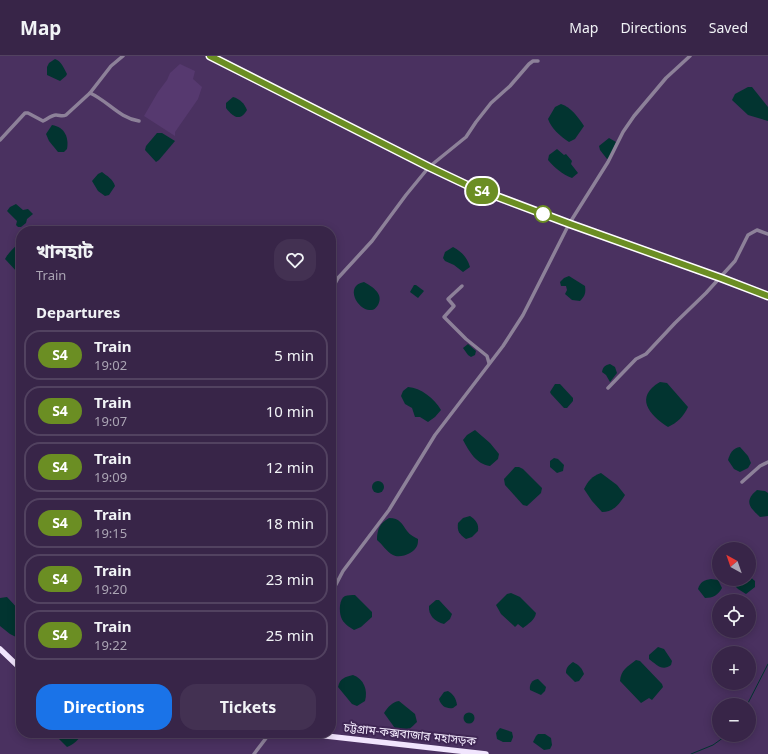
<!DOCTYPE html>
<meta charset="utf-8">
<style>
body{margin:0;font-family:"Noto Sans","Noto Sans Bengali",sans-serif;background:#433152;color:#f1f3f6;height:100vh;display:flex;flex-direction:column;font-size:15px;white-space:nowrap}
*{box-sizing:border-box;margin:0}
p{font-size:13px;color:#aba5b4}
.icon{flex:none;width:22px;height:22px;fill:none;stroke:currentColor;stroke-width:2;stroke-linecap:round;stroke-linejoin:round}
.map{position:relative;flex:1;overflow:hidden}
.panel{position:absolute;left:16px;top:170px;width:320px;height:512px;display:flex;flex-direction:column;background:#382548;border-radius:16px;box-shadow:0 2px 10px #0003,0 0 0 1px #524260}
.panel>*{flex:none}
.badge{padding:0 8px;border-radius:13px;font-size:14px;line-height:26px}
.needle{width:26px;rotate:320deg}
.fabs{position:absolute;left:712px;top:486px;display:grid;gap:8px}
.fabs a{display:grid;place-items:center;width:44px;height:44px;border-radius:50%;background:#382548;box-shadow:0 2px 10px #0003,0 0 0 1px #524260;font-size:20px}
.map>.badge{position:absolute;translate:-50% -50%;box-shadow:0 0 0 2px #fff}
h2{padding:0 20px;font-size:15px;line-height:36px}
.round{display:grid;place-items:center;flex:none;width:42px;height:42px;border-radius:16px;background:#433152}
.overview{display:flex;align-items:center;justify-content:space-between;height:68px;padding:0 20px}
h1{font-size:19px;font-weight:700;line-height:30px}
.cta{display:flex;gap:8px;margin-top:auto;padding:8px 20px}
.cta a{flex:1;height:46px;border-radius:16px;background:#1a73e8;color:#fff;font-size:16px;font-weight:700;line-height:46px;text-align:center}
.cta a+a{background:#433152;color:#f1f3f6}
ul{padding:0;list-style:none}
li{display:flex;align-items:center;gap:12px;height:50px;margin:0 8px 6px;padding:0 12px;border:2px solid #524260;border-radius:16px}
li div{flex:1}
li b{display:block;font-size:15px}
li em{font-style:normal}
li .badge{min-width:44px;font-weight:700;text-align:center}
header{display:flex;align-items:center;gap:24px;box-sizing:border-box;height:56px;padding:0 20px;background:#382548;border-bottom:1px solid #524260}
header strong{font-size:19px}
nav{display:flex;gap:22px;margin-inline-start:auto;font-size:14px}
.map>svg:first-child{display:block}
.built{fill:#56396f}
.water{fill:#023430}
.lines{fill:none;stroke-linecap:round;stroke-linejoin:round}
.stream{stroke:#023430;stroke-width:1}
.minor{stroke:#8d8199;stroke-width:3.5}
.highway{stroke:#f1e5fd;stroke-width:5.5}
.rail-casing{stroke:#9d8cad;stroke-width:2.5}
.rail{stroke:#3f2654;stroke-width:1;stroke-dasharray:3;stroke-linecap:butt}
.line-casing{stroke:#fff;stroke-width:9}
.line{stroke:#6b8e23;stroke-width:6}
.stop-dot{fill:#fff;stroke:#6b8e23;stroke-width:2}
.labels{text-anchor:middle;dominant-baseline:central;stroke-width:4;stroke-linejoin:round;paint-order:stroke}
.street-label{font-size:12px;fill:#f4ecfe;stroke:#3f2654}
</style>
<header>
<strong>Map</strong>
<nav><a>Map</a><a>Directions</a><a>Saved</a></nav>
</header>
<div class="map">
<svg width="768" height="698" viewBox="0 0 768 698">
<rect width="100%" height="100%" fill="#4a3160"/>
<path class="built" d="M180,8L195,15L193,23L202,31L198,43L175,76V80L144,60L158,36L167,24L170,17Z"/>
<g class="water">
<path d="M55,3C61,5 64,12 67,18L66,20L60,25L47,19V11L49,7Z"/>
<path d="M748,31H752L768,51V65L748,59L732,44L735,38Z"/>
<path d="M233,41C240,43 244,47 247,54C240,66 233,61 226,52V47Z"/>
<path d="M561,48C571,51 578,61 584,70L575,83L569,86C560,80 551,72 548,63L555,51Z"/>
<path d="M52,69C65,71 69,82 67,93L64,96H58L49,85L46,78Z"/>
<path d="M157,77H162L175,85L159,104L156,106L145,94L146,90Z"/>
<path d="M609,82L616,86L610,102L607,103L600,94L599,90Z"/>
<path d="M557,93L564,99L566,98L572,105L571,108L578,117L572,122C562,118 555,112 548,104L549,99Z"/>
<path d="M102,116C107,120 113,123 115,130L109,139L105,140L98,135L92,125L98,118Z"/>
<path d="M16,148L23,154L28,153L33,158L27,163L26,167L21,171H18L16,169L17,165L7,155L10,151Z"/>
<path d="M17,189H21V218L18,217L5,203C7,199 13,192 17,189Z"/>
<path d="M453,191C462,196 467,201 470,211L463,216L454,209L445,205L443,202L445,196Z"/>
<path d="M569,220L585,230C586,237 585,240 580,245L572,244L565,238L567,234L566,230H561L560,226L564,222Z"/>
<path d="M364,226C373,231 384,238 378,249C376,252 374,254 371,254C359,256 343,230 364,226Z"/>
<path d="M414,229H416L424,235L418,242L410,236Z"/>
<path d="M468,288L476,295L475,299L471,301L468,299L463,292Z"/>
<path d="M610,308L615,311L617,317L610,326L606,319L602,316C603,311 605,309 610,308Z"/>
<path d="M660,326L667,327L688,351C684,360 677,367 668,371C649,359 634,341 660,326Z"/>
<path d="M555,328H560L573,342V345L567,352H564L551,338L550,336Z"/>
<path d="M408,331C421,332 434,342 441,354L435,361L428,366L420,361H415L412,352L405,348L401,340L403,335Z"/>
<path d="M475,374L490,387L499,398L498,403L490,410C476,408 469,395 463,384L467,379Z"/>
<path d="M740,391L748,400L751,407L748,412L740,416L734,413L728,404C730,397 733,392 740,391Z"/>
<path d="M554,402L558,403L564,409L563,415L557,417L550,411V405Z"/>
<path d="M515,411H519L523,413L542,432L541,437L527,450L523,449L505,429L504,423Z"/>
<path d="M601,417L617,429L625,439C619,449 613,456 602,456L592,445L584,433C588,425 592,420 601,417Z"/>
<circle cx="378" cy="431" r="6"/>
<path d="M757,434L765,435L768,437V460L760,461C749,451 744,445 757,434Z"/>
<path d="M470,460C476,464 479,468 478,475L472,481L466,483C459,478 457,475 458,467L463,462Z"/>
<path d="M389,462C400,462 402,468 407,475C410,479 414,481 418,483C418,485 418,488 417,490C414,497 400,503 393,499C387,496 382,488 377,484C377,473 380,467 389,462Z"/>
<path d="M749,520L755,525V531L746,538L738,533L730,525V523H749Z"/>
<path d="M711,523L718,524L722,532C718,539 713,542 705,542L698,533C700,526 704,524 711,523Z"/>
<path d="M511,537L520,541L536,557C535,564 528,568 523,572L518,568L515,571L513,569L501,558L496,549L507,538Z"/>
<path d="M355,539L372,556V561L361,571L354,574C349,571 343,567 341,561C339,555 339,543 345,540C348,539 352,539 355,539Z"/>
<path d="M7,541L21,556V578L16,581L10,578L0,570V542Z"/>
<path d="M436,544H439L452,558L450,563L444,568C435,566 428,559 429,550Z"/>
<path d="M331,561L337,570L334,577L331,579Z"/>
<path d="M658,591L664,593L672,605L671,609C662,616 656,608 649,603V599Z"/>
<path d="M636,604L640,605L662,628L663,631L652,644L649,642L641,647L620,625C621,614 627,611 636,604Z"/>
<path d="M573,606C579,609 582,612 584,618L579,625L575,626L566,617C566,611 569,609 573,606Z"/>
<path d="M353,619C364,623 368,634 365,645L357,650L352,648L338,631C340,622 345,621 353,619Z"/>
<path d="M538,623L546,631L545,635L541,639L530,634C529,628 532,624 538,623Z"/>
<path d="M448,635C453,638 456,642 457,649L453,652C446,653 441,650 439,643L444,636Z"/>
<path d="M399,645L415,658L417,666C412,671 405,678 397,675L384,657C388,651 392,646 399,645Z"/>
<circle cx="469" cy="662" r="5.5"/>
<path d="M500,672L512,676L513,681L511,686H503L497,683L496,677Z"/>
<path d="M53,677H82C80,683 73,689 67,691Z"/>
<path d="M538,678H545L551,682L552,689L550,693L544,694L533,686L536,680Z"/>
</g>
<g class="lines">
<g class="stream">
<path d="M747,649L768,608"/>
<path d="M691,698L713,689L727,679"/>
</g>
<g class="minor">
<path d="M90,37L111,10L123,0"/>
<path d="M0,84L25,57H28L43,65C47,63 52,59 56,59C60,59 62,61 66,59L90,37C108,45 119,62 139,65"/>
<path d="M462,230L448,243L454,250L444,261L466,283L487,300L489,307"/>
<path d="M331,235L338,222L372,185L406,139L429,111L466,81L476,66L491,47L510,30L529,8L533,5H538"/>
<path d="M608,332L636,303L646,298L675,267L706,237L735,205L748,179L757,174L768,178"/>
<path d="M742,426L760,410L768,406"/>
<path d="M331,538L343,515L389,454L435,379L503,290L523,259L569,168L608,106L623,76L634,60L666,22L690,0"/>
<path d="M254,698L270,677"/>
</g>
<g class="highway">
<path d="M0,593L21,613"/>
<path d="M307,677L326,680L486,698"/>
</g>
<g class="rail-casing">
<path id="rail" d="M210,0L429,111L469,130L569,168L721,222L768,240"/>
</g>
<use href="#rail" class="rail"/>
</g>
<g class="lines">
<g class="line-casing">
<path id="line" d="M210,0L429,111L469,130L570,168L721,222L768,240"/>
</g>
<use href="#line" class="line"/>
</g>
<circle class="stop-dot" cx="543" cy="158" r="8"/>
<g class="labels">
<g class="street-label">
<text transform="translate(410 678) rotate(6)">চট্টগ্রাম-কক্সবাজার মহাসড়ক</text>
</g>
</g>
</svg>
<div class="fabs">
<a><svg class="needle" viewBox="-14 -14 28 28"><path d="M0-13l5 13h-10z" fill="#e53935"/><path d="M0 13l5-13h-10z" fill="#aba5b4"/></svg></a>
<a><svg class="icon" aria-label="locate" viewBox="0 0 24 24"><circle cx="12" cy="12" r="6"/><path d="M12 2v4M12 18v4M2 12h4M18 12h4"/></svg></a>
<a>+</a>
<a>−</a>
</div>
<b class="badge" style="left:482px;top:135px;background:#6b8e23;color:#fff">S4</b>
<section class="panel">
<div class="overview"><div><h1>খানহাট</h1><p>Train</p></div><a class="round"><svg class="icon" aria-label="heart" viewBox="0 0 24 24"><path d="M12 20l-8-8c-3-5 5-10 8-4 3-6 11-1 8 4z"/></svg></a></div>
<h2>Departures</h2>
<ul>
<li><span class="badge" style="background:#6b8e23;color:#fff">S4</span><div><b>Train</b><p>19:02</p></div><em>5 min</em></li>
<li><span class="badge" style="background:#6b8e23;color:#fff">S4</span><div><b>Train</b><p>19:07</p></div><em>10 min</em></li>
<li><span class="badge" style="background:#6b8e23;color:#fff">S4</span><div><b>Train</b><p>19:09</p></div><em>12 min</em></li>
<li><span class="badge" style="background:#6b8e23;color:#fff">S4</span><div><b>Train</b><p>19:15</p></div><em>18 min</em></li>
<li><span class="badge" style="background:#6b8e23;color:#fff">S4</span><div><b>Train</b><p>19:20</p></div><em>23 min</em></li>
<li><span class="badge" style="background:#6b8e23;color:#fff">S4</span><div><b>Train</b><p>19:22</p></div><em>25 min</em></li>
</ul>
<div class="cta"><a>Directions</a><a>Tickets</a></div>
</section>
</div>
